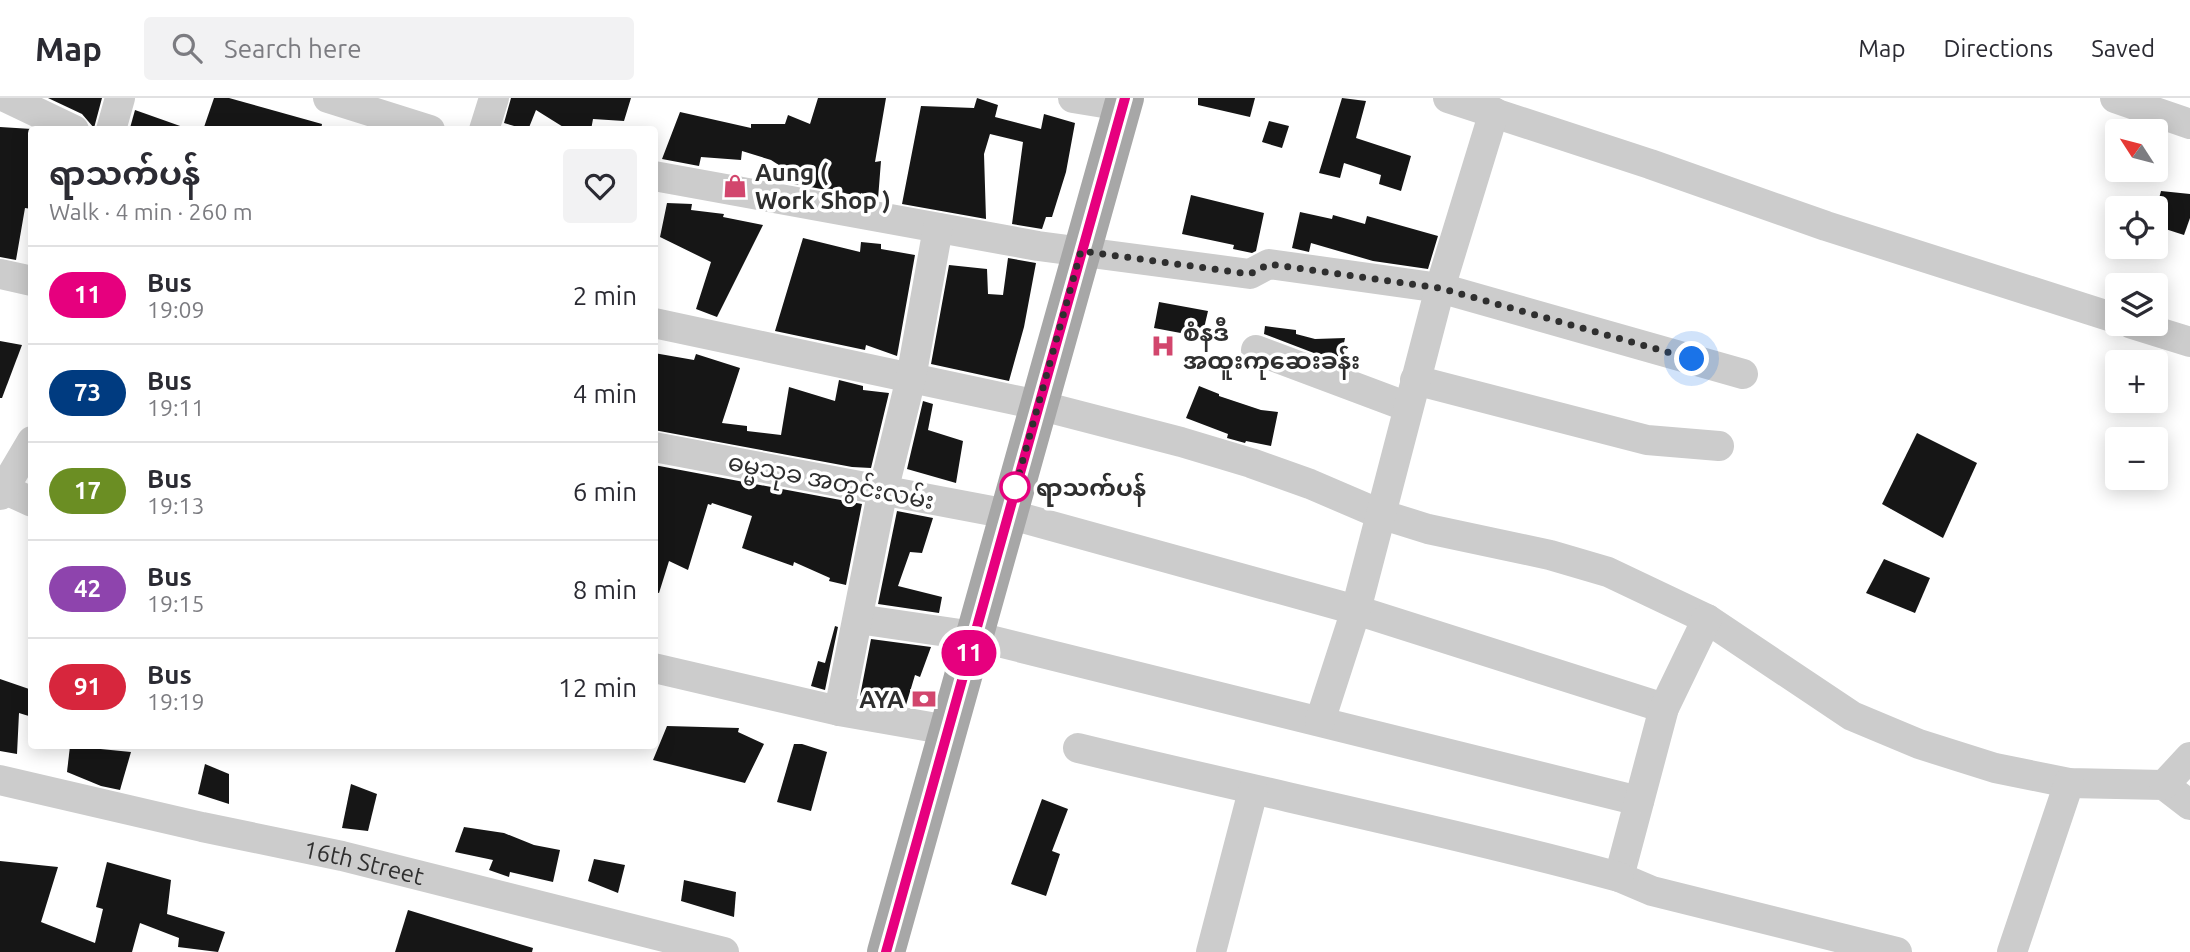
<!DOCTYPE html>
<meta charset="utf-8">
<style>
body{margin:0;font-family:Ubuntu,"Noto Sans Myanmar",sans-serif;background:#f2f2f3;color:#2b2b33;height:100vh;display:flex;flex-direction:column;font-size:26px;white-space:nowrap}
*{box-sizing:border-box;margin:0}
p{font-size:23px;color:#7c7c81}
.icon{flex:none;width:38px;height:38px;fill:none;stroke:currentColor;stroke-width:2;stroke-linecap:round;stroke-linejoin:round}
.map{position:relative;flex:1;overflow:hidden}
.side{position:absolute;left:28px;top:28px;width:630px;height:623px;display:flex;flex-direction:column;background:#fff;border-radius:7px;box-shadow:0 4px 18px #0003}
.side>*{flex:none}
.badge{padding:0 14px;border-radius:23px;font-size:24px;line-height:46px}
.needle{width:46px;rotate:306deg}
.tools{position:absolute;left:2105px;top:21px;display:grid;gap:14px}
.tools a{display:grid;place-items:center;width:63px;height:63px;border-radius:7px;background:#fff;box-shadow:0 4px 18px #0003;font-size:35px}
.you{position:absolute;width:35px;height:35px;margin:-18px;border:5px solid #fff;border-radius:50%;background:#1a73e8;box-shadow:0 0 0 10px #1a73e833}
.map>.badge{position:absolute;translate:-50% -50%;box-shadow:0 0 0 4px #fff}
.round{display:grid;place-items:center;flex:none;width:74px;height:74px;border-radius:7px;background:#f2f2f3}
.summary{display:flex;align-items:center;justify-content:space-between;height:119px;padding:0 21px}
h1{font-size:33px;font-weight:700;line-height:52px}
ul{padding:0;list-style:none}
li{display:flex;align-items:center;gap:21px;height:98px;padding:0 21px;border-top:2px solid #e1e1e2}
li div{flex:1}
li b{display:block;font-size:26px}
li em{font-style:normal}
li .badge{min-width:77px;font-weight:700;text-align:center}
header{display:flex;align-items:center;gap:42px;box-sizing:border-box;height:98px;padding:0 35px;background:#fff;border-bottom:2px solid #e1e1e2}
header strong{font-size:33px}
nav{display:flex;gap:38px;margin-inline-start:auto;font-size:24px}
.search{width:490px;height:63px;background:#f2f2f3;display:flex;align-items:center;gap:18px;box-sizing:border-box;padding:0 24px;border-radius:7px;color:#7c7c81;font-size:26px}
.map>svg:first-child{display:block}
.building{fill:#161616}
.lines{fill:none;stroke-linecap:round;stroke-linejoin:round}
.minor{stroke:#ccc;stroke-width:30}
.major{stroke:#a7a7a7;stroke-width:38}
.line-casing{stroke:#fff;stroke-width:16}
.line{stroke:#e6007e;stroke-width:10}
.walk{stroke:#2f2f2f;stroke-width:7;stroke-dasharray:0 12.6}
.stop-dot{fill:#fff;stroke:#e6007e;stroke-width:3.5}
.labels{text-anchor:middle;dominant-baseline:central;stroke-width:7;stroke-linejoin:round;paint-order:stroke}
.poi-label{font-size:24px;font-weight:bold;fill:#2f2f2f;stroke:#fff;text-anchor:start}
.street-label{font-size:24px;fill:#2f2f2f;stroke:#fff}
.stop-label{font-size:24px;font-weight:bold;fill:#2f2f2f;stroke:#fff;text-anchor:start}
</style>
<header>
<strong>Map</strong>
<div class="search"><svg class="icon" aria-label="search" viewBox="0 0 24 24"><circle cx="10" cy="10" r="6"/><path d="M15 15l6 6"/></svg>Search here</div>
<nav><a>Map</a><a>Directions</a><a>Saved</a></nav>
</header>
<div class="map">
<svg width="2190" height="854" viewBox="0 0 2190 854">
<rect width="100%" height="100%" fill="#fff"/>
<g class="building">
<path d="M48,0H102L94,30L82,16Z"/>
<path d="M214,0H229L322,26L321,32H203Z"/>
<path d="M511,0H631L624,23L593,21L591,32H568L536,12L528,32L504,25Z"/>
<path d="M818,0H886L875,64L881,63L878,101L861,95L860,98L794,86L796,78L771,62L742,53L741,62L701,59L699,68L662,61L680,14L751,30V26H785L788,17L810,26Z"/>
<path d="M977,0L998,7L995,19L1041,31L1044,16L1075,25L1066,74L1052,119H1046L1042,131L1012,126L1023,44L990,36L984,56L986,121L902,106L921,8L974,10Z"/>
<path d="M1198,0H1255L1250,19L1198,7Z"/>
<path d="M1342,0L1366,3L1356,40L1411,58L1401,93L1379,86L1381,77L1344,65L1340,80L1319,75Z"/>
<path d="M135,12L183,29V32H134L130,30Z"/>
<path d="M1269,23L1289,28L1282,50L1262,44Z"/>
<path d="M0,29L32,31V111L25,110L16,162L0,159Z"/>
<path d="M2161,93L2190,96V120L2184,137L2156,128V112Z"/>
<path d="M1191,97L1264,115L1256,153L1252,155L1233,151L1234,147L1182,136Z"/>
<path d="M667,105L692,106L691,112L724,116L723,119L763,127L717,219L696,211L711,164L660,139Z"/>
<path d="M1300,114L1332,121L1333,117L1365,126L1367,118L1438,138L1428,171L1373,163L1311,145L1309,154L1292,150Z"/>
<path d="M803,140L860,154L861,144L881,146V151L915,157L897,258L866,247L865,252L775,233Z"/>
<path d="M1008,160L1036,165L1024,229L1009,283L931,266L949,167L987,171L988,196L1003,197Z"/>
<path d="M1159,204L1208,213L1202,239L1154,230Z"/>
<path d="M1265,228L1296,232V236L1315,241L1345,240L1340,265L1264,236Z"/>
<path d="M0,243L22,247L2,300H0Z"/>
<path d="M654,255L694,262L696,256L740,270L722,325L747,328V333L781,337L789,289L835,303L839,282L863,288V292L889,295L871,370L852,369L654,332Z"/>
<path d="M1199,288L1219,296V298L1261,312L1278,314L1271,348L1246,343L1245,345L1227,340L1228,336L1186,320Z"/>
<path d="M923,303L933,306L928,332L963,343L956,385L907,371Z"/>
<path d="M1917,335L1977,365L1943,440L1882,406Z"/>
<path d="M654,367L862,406L846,487L829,483L830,480L794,464L793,468L742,450L752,418L712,405L711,407L708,406L688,472L669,463L659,495L654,494Z"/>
<path d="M897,413L933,420L922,455L910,454L898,488L942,499L939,515L878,506Z"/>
<path d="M1884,461L1930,480L1915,515L1866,495Z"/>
<path d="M835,528L838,529L825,592L811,588L818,563L825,565Z"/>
<path d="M871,541L931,549L920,579L915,577L906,607L867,592L865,600L860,598Z"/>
<path d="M0,581L32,592V619L19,615L17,656L0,653Z"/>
<path d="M667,628L739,630L738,634L764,646L745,685L653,662Z"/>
<path d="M794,646H802L827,654L811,713L777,704Z"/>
<path d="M70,648L131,654L120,692L101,688L67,674Z"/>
<path d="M205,666L229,676V706L198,696Z"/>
<path d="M351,686L377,696L368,733L342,730Z"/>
<path d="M1042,701L1068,711L1052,753L1060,756L1046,798L1011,786Z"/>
<path d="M464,729L504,735L534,747L560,752L553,784L510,774L509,779L489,772L493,762L455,754Z"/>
<path d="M594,761L625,767L618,795L588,783Z"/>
<path d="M0,763L58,769L41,824L95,845L103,811L96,809L107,764L171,782L167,816L225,834L218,854L178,849L179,840L140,825L132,854H0Z"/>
<path d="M684,782L736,794L734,819L681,803Z"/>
<path d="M408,812L533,850L532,854H395Z"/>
</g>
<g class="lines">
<g class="minor">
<path d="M7,0L74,32"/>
<path d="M328,0L430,32"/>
<path d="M1073,0L1122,8"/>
<path d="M1448,0L1650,66L1826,128L2118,221"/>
<path d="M2115,0L2190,26"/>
<path d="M111,32L120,0"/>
<path d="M484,32L494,0"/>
<path d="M654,78L1038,148L1250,176L1269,166L1440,190L1743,276"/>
<path d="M0,176L32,183"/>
<path d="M654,225L1038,307L1181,344L1251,365L1310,386L1380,416L1428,431L1550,457L1608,474L1707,521L1852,618L1919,646L1995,670L2069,685L2164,687L2190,707"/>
<path d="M2132,226L2190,244"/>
<path d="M1256,252L1408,309"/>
<path d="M1415,282L1647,342L1719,348"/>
<path d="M654,349L1008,416L1356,512L1664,610"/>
<path d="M4,391L32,404"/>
<path d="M0,397L32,343"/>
<path d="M858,521L974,538L1639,703"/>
<path d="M1707,521L1664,610L1619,779L1652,793L1897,854"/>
<path d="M654,570L839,613L948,632"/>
<path d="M839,613L880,406L911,280L938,130"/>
<path d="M1320,623L1356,512L1440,190L1494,14"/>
<path d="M1078,650C1258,694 1440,731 1619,779"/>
<path id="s1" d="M0,682L202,729L342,758L724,854"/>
<path d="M2164,687L2190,659"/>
<path d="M1211,854L1253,693"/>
<path d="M2012,854L2069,685"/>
</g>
<path class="major" d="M886,854L1125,0"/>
</g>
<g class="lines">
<g class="line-casing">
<path id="line" d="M886,854L1125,0"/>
</g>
<use href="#line" class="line"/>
<path class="walk" d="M1015,389L1014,394L1081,153L1250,176L1269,166L1440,190L1692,261"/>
</g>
<defs>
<g id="shop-bare" transform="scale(1.89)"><path d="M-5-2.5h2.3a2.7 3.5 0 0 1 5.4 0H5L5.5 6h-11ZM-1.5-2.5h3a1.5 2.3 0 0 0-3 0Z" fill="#d2466d" stroke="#fff" stroke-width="2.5" paint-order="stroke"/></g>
<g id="hospital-bare" transform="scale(1.89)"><path d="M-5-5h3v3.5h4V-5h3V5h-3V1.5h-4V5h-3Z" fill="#d2466d" stroke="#fff" stroke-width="2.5" paint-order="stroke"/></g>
<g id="bank-bare" transform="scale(1.89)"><path d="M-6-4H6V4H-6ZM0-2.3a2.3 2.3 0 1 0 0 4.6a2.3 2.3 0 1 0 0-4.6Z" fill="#d2466d" stroke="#fff" stroke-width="2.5" paint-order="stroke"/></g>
</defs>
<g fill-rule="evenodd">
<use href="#shop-bare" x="735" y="88"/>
<use href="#hospital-bare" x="1163" y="248"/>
<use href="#bank-bare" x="924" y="601"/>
</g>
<circle class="stop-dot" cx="1015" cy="389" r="14"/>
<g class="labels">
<g class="poi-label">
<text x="755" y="74">Aung (<tspan x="755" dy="28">Work Shop )</tspan></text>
<text x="1183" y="234">စံနဒီ<tspan x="1183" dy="28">အထူးကုဆေးခန်း</tspan></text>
<text x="904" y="601" text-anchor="end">AYA</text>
</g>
<g class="street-label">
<text transform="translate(831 383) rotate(11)">ဓမ္မသုခ အတွင်းလမ်း</text>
<text stroke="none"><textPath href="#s1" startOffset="373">16th Street</textPath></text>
</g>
<g class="stop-label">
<text x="1036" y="389">ရာသက်ပန်</text>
</g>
</g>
</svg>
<div class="tools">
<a><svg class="needle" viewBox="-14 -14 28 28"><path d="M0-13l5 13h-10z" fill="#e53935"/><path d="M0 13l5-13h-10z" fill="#7c7c81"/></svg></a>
<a><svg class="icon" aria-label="locate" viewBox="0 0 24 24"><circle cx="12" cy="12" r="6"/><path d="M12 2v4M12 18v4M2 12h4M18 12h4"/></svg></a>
<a><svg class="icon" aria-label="layers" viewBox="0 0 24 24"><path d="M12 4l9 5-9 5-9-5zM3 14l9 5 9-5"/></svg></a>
<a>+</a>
<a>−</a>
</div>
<div class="you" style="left:1692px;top:261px"></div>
<b class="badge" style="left:969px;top:555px;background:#e6007e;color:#fff">11</b>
<section class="side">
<div class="summary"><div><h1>ရာသက်ပန်</h1><p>Walk · 4 min · 260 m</p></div><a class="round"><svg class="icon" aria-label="heart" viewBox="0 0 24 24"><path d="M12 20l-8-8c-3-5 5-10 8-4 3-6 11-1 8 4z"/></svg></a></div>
<ul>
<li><span class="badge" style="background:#e6007e;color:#fff">11</span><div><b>Bus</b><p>19:09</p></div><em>2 min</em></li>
<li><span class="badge" style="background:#003b80;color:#fff">73</span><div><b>Bus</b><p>19:11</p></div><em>4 min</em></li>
<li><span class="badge" style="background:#6b8e23;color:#fff">17</span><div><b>Bus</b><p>19:13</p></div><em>6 min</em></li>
<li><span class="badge" style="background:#8e44ad;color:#fff">42</span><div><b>Bus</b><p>19:15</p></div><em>8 min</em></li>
<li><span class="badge" style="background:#d7263d;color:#fff">91</span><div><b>Bus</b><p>19:19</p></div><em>12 min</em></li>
</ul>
</section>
</div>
